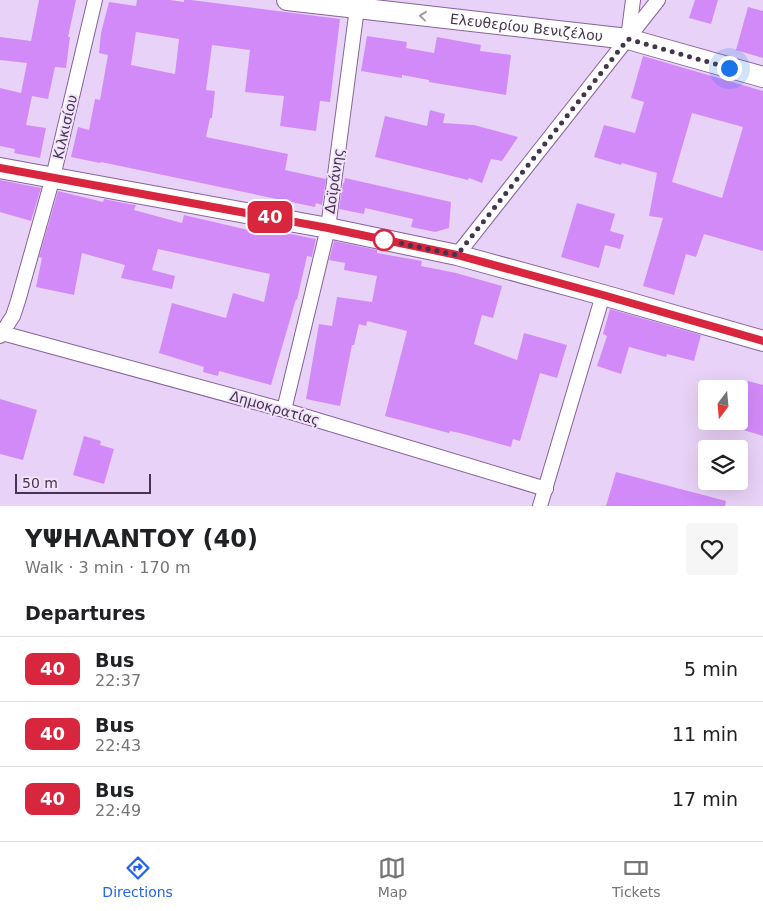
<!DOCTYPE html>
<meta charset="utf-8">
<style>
body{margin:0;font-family:"DejaVu Sans",sans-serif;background:#f6f6f6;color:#202124;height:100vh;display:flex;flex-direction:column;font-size:19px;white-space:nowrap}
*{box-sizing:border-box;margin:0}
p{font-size:16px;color:#757577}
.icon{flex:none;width:28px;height:28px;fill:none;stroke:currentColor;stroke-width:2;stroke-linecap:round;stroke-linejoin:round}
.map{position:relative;height:506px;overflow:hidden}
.sheet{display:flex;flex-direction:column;background:#fff;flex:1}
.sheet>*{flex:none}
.badge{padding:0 10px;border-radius:8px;font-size:18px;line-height:32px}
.needle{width:32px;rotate:196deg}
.controls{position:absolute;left:698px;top:380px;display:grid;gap:10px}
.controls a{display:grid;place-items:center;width:50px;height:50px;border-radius:5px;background:#fff;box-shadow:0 5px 20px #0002;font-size:25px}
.scale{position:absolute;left:15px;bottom:12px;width:136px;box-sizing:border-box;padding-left:5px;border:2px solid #44344d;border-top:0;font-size:14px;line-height:18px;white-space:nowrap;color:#44344d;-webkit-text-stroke:4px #f2e2fc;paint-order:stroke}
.you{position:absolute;width:25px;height:25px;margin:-12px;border:4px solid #fff;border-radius:50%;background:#1a73e8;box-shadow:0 0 0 8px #1a73e833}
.map>.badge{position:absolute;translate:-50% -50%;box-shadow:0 0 0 2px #fff}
h2{padding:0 25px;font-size:19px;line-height:45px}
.round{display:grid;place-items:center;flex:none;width:52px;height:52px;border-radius:5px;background:#f6f6f6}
.overview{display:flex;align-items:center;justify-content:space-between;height:85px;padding:0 25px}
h1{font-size:24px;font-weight:700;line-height:38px}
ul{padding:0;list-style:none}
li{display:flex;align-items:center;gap:15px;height:65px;padding:0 25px;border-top:1px solid #e0e0e0}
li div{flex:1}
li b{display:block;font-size:19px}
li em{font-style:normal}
li .badge{min-width:55px;font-weight:700;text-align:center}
.dock{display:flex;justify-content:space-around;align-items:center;height:70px;border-top:1px solid #e0e0e0;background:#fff;font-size:14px;color:#757577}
.dock a{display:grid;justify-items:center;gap:2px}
.dock .selected{color:#2563eb}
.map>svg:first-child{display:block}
.building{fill:#d38af9;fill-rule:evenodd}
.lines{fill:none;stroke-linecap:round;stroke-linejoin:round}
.street-casing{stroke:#87629b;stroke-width:16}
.secondary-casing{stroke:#87629b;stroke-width:22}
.street{stroke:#fff;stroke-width:14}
.secondary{stroke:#fff;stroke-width:20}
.oneway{stroke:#a29aa6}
.line-casing{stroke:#fff;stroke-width:11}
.line{stroke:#d7263d;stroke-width:8}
.walk{stroke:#44344d;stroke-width:5;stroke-dasharray:0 9}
.stop-dot{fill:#fff;stroke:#d7263d;stroke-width:2.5}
.labels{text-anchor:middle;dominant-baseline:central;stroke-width:4;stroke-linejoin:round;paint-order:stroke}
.street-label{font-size:14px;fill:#44344d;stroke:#f2e2fc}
</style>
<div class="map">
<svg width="763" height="506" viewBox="0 0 763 506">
<rect width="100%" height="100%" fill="#e9d2f7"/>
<g class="building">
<path d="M39,0H76L68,37H70L66,68L55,67L48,99L32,96L26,125L46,128L40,158L14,153L15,149L0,146V88L21,93L27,63L0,60V37L31,41Z"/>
<path d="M137,0H170L184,2V0H191L340,19L330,102L320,101L316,131L280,126L284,96L245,92L250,50L212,45L206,90L215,91L212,118H210L206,137L288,154L285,170L326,179L322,205L316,203L315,207L101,162L100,163L71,157L78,127L89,130L95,99L100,100L108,55L99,53L101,33L109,2L136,6ZM136,32L179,39L175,74L131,65Z"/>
<path d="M695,0H718L711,24L689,18Z"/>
<path d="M748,7L763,11V58L736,50Z"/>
<path d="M367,36L407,42L406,48L434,53L437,37L481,45L480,51L511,55L506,95L429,82V80L402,75V78L361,71Z"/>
<path d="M643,56L763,91V251L704,234L696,257L686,254L674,295L643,286L663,218L649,216L657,173L622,163L621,165L594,157L604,125L635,133L644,102L631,98ZM692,113L743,127L722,198L672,182Z"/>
<path d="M430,110L445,114L443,123L474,125L518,137L502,161L491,159L482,183L469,178L468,180L375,157L385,116L427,126Z"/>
<path d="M345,178L451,202L449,228L435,232L411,227L413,219L365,208L364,214L339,209L343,183H344Z"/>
<path d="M0,180L41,188L31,221L0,212Z"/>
<path d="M58,191L103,202L104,199L129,204L136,205L134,210L182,223L184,215L248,230L249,226L316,239L312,257L307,256L297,300L296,299L271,385L219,371L218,376L203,372L204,367L159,353L172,303L226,318L233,293L264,302L270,274L158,249L152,270L175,276L172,289L121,278L125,265L82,253L74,295L36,287L42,258L39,257Z"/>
<path d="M577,203L615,214L610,231L624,235L620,249L605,245L599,268L561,257Z"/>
<path d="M334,241L377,250V253L422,261L421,266L456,273L502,286L493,318L482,315L474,344L517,360L524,333L567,345L557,378L540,373L520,441L513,439L511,447L460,433L450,431L449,433L385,416L407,331L367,321L366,326L359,324L354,345H352L340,406L306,399L319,324L332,326L337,297L372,302L377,276L344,270L345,263L329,260Z"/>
<path d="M610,309L701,335L694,361L667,354L666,357L629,347L621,374L597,366L607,336L603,334Z"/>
<path d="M748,381L763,385V436L734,427L736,421H739V411Z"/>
<path d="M0,399L37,410L23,460L0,454Z"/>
<path d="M84,436L101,441L100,445L114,449L104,484L73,475Z"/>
<path d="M616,472L726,501L725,506H606Z"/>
</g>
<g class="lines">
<g class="street-casing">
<g id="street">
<path d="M628,38L633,0"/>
<path d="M457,255L658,0"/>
<path d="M2,333L284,410L546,489"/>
<path d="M0,336L13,316L18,301L53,177L95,0"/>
<path d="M284,410L328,228L357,8"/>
<path d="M540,506L603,295"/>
</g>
</g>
<g class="secondary-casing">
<g id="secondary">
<path id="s1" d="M287,0L628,39L763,77"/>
<path d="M0,168L328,228L457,255L603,295L763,341"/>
</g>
</g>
<use href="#street" class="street"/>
<use href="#secondary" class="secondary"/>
</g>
<defs><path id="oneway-chevron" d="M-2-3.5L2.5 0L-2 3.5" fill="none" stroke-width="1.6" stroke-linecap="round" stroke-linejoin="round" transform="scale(1.25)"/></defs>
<use class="oneway" href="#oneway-chevron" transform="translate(423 16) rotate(-174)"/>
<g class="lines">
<g class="line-casing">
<path id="line" d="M0,168L328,228L457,255L603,295L763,341"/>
</g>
<use href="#line" class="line"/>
<path class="walk" d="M384,240L457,255L628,39L729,68"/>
</g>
<circle class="stop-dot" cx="384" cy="240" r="10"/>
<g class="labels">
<g class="street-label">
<text stroke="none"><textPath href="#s1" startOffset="241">Ελευθερίου Βενιζέλου</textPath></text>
<text transform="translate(65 127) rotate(-77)">Κιλκισίου</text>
<text transform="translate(334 181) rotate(-82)">Δοϊράνης</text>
<text transform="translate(275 408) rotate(16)">Δημοκρατίας</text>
</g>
</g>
</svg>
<div class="controls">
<a><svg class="needle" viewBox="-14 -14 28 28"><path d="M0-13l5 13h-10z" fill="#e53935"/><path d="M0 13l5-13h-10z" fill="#757577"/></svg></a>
<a><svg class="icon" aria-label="layers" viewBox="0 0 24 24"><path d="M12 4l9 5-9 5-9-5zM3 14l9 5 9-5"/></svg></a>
</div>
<div class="scale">50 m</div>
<div class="you" style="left:729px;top:68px"></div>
<b class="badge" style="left:270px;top:217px;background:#d7263d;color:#fff">40</b>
</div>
<section class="sheet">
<div class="overview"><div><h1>ΥΨΗΛΑΝΤΟΥ (40)</h1><p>Walk · 3 min · 170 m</p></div><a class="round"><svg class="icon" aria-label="heart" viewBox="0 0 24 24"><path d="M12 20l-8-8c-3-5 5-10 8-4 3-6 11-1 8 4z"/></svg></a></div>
<h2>Departures</h2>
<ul>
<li><span class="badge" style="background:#d7263d;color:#fff">40</span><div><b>Bus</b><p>22:37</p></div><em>5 min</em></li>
<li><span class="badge" style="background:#d7263d;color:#fff">40</span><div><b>Bus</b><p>22:43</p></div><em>11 min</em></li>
<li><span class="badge" style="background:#d7263d;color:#fff">40</span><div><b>Bus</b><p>22:49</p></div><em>17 min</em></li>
</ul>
</section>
<nav class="dock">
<a class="selected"><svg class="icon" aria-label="directions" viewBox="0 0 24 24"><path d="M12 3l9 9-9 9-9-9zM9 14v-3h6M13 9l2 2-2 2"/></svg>Directions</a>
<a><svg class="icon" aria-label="map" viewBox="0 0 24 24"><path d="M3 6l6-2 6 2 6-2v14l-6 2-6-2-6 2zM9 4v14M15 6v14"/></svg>Map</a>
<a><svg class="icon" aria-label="tickets" viewBox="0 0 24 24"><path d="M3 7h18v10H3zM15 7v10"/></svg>Tickets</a>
</nav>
